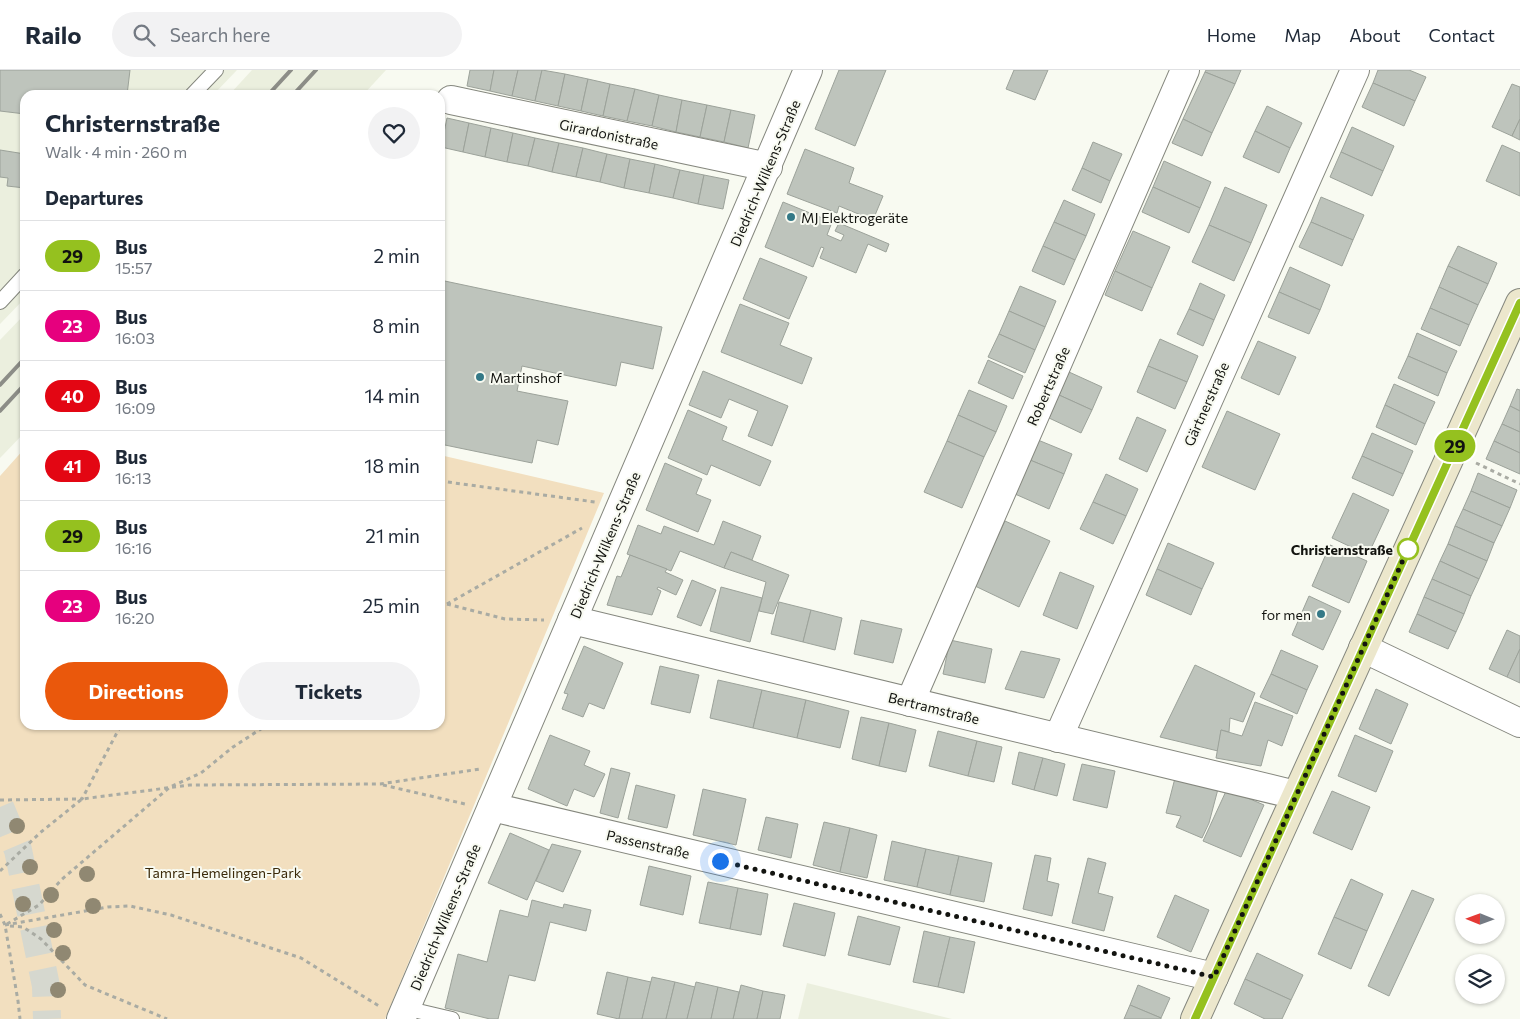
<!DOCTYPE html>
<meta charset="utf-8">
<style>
body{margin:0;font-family:Commissioner,sans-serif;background:#f2f2f3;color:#1f2937;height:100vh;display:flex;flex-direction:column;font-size:19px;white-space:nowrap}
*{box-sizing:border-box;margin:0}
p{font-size:16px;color:#747a83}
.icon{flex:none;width:28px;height:28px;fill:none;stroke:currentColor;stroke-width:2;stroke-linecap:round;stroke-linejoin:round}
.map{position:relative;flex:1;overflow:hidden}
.sheet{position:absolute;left:20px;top:20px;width:425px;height:640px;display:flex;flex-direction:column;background:#fff;border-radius:15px;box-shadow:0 1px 4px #0004}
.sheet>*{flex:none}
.badge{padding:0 10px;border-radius:16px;font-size:18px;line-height:32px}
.needle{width:32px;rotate:271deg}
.controls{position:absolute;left:1455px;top:824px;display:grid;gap:10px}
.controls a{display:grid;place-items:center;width:50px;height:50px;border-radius:50%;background:#fff;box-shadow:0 1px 4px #0004;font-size:25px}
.you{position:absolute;width:25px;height:25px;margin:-12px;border:4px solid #fff;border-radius:50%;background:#1a73e8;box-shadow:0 0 0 8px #1a73e833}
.map>.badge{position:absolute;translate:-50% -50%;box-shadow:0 0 0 2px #fff}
h2{padding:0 25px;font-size:19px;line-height:45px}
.round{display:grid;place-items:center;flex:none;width:52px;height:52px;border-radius:26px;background:#f2f2f3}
.summary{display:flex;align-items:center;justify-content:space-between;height:85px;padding:0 25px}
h1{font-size:24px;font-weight:700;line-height:38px}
.action{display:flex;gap:10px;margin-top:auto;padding:10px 25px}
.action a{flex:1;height:58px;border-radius:30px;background:#ea580c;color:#fff;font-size:20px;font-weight:700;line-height:58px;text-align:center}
.action a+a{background:#f2f2f3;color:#1f2937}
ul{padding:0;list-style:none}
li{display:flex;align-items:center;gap:15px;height:70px;padding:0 25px;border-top:1px solid #e0e1e3}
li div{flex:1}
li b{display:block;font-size:19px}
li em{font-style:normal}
li .badge{min-width:55px;font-weight:700;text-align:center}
header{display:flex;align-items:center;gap:30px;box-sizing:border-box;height:70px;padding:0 25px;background:#fff;border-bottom:1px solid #e0e1e3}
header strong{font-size:24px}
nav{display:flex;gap:28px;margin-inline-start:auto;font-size:18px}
.search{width:350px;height:45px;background:#f2f2f3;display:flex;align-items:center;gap:12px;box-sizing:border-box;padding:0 18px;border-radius:28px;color:#747a83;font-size:19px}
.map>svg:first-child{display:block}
.built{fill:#ebefde}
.green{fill:#f2dfbf}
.building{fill:#bec4bc;stroke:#9ca29a}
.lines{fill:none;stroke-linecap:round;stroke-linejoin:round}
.primary-tunnel{stroke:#d6d8cf;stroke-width:28;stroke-dasharray:28 14;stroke-linecap:butt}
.lane-casing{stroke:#85877e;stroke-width:16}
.street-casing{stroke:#85877e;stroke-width:30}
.secondary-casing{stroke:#85877e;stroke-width:30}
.path{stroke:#a9aba3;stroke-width:3;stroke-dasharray:4 4;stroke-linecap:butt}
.lane{stroke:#fff;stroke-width:14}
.street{stroke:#fff;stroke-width:28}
.secondary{stroke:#ece7cc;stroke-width:28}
.rail{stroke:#8c8d87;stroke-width:4}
.tree{fill:#908872}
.line-casing{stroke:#fff;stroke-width:11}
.line{stroke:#95c11f;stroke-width:8}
.walk{stroke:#131410;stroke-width:5;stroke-dasharray:0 9}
.poi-dot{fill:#347987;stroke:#f8faf1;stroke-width:2}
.stop-dot{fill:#fff;stroke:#95c11f;stroke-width:2.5}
.labels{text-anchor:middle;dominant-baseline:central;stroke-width:4;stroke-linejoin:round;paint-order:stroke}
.street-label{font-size:14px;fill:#131410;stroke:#f8faf1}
.poi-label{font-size:14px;fill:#131410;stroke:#f8faf1;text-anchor:start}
.stop-label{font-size:14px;font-weight:bold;fill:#131410;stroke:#f8faf1;text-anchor:end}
.park-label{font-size:14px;fill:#3b2a0a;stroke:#f8faf1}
</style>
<header>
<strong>Railo</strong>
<div class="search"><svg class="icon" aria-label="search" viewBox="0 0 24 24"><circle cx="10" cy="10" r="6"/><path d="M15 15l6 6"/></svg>Search here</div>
<nav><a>Home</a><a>Map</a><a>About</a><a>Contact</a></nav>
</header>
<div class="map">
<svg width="1520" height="949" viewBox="0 0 1520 949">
<rect width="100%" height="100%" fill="#f8faf1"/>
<g class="built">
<path d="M0,0H237L213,25H25V228L0,254Z"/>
<path d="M252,0H386L363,25H229Z"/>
<path d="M25,244V362L0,388V270Z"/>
<path d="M807,913L952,949H798Z"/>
</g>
<path class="green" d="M25,378V655H440V385L604,423L385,949H0V406Z"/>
<g class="building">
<path d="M0,0H130L127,25H25V44L0,41Z"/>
<path d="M470,0H494L490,21L467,16Z"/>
<path d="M494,0H518L512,26L490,21Z"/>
<path d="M518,0H542L535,31L512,26Z"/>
<path d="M542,0L565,4L558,36L535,31Z"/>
<path d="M839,0H886L855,76L815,59Z"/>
<path d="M1014,0H1048L1035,30L1006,19Z"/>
<path d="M1206,0H1241L1235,14L1205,2Z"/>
<path d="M1378,0H1409L1426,7L1415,31L1373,13Z"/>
<path d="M1205,2L1235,14L1212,63L1183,49Z"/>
<path d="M565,4L588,9L581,41L558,36Z"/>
<path d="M588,9L610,14L603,46L581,41Z"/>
<path d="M1373,13L1415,31L1404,56L1362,37Z"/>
<path d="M610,14L635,19L627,51L603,46Z"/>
<path d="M1512,14L1520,17V49L1512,66L1492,57Z"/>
<path d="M635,19L659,25L652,56L627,51Z"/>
<path d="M659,25L682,30L676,62L652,56Z"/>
<path d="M682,30L707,35L700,67L676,62Z"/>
<path d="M707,35L731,40L724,72L700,67Z"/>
<path d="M1267,36L1302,53L1290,78L1255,61Z"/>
<path d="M731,40L755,45L748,78L724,72Z"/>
<path d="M447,48L469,53L463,82L441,77Z"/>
<path d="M1183,49L1212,63L1202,86L1172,73Z"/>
<path d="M1520,49V70L1512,66Z"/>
<path d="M469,53L491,58L485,87L463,82Z"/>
<path d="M1352,57L1394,76L1383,101L1341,82Z"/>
<path d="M491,58L513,63L507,92L485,87Z"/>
<path d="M1255,61L1290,78L1279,103L1243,87Z"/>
<path d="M513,63L535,68L528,96L507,92Z"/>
<path d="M535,68L559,73L552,102L528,96Z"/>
<path d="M1093,72L1122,84L1110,111L1082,98Z"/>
<path d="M559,73L583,78L576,107L552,102Z"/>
<path d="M1502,75L1520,83V126L1486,111Z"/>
<path d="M583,78L607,84L600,112L576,107Z"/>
<path d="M805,79L854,98L849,113L883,126L873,150L839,136L837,143L787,124Z"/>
<path d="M0,80L25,84V118L7,116L8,108L0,107Z"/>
<path d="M1341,82L1383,101L1372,126L1330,107Z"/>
<path d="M607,84L630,89L624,118L600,112Z"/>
<path d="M630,89L655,94L649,123L624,118Z"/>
<path d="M1164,91L1211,112L1200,138L1153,117Z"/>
<path d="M655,94L680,100L673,128L649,123Z"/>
<path d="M1082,98L1110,111L1101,133L1072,120Z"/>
<path d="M680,100L704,105L698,134L673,128Z"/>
<path d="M704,105L729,110L723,139L698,134Z"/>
<path d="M1153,117L1200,138L1189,163L1142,142Z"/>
<path d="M1225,117L1267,135L1251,173L1209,155Z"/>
<path d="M1321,127L1364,145L1353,170L1311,152Z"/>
<path d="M1064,130L1095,144L1086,166L1054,152Z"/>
<path d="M783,132L832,152L827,165L841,171L844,165L835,161L839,153L889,174L886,182L868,174L856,203L820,188L824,178L821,177L813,197L765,177Z"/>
<path d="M1054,152L1086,166L1075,190L1043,176Z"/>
<path d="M1311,152L1353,170L1342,196L1299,177Z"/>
<path d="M1209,155L1251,173L1234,211L1192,192Z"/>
<path d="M1133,161L1170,177L1152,218L1115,201Z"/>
<path d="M1043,176L1075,190L1064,215L1032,201Z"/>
<path d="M1458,176L1497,193L1488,214L1448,196Z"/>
<path d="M760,188L807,207L789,249L743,229Z"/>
<path d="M1448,196L1488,214L1478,235L1439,217Z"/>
<path d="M1290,197L1330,215L1320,240L1279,222Z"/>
<path d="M1115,201L1152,218L1142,241L1105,225Z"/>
<path d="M440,210L662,257L653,299L621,292L616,316L522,296L517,321L568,331L558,375L537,370L532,393L440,374Z"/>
<path d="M1200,213L1225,225L1214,250L1189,239Z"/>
<path d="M1020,216L1056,231L1045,257L1009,241Z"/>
<path d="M1439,217L1478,235L1469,255L1430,238Z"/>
<path d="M1279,222L1320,240L1309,264L1268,247Z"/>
<path d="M740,234L789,253L780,275L812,288L802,314L721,282Z"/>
<path d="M1430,238L1469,255L1460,276L1421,259Z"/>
<path d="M1189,239L1214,250L1203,276L1177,264Z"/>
<path d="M1009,241L1045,257L1035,280L999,264Z"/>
<path d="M1417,263L1457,281L1447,303L1408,286Z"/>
<path d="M999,264L1035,280L1025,303L988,287Z"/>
<path d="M1160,269L1198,286L1187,312L1148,296Z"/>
<path d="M1258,271L1296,287L1279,325L1241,308Z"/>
<path d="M1408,286L1447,303L1438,326L1398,308Z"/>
<path d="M988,290L1023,306L1013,329L978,313Z"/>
<path d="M1148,296L1187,312L1175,339L1137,322Z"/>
<path d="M703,301L788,336L772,376L748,366L758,341L729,329L721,348L689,335Z"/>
<path d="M1069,302L1102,317L1092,340L1059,325Z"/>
<path d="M1394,314L1435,332L1425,354L1385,335Z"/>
<path d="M1517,319L1520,320V341L1510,336Z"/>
<path d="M969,320L1007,336L996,362L958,345Z"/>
<path d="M1059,325L1092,340L1081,363L1049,348Z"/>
<path d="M1385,335L1425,354L1416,375L1376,357Z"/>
<path d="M1510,336L1520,341V362L1502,354Z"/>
<path d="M688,340L727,357L722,370L771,391L760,416L711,395L707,405L668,388Z"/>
<path d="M1227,341L1280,364L1255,420L1202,397Z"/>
<path d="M958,345L996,362L984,387L947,371Z"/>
<path d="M1137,347L1166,360L1147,402L1119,389Z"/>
<path d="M1502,354L1520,362V383L1494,371Z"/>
<path d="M1372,363L1413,381L1403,404L1362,386Z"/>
<path d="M1038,370L1072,384L1064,404L1030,390Z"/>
<path d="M947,371L984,387L962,438L924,422Z"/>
<path d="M1494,371L1520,383V404L1486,389Z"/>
<path d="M1362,386L1403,404L1393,426L1352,408Z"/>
<path d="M1030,390L1064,404L1049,439L1015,424Z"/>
<path d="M665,393L702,409L696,424L711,430L698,462L646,440Z"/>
<path d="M1478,403L1517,420L1510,438L1471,421Z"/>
<path d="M1106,404L1138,419L1126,446L1093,432Z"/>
<path d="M1471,421L1510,438L1502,456L1463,439Z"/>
<path d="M1353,423L1389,440L1368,485L1332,468Z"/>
<path d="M1093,432L1126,446L1113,474L1080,459Z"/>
<path d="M1463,439L1502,456L1494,473L1455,456Z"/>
<path d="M723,451L761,466L752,490L731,482L724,498L680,481L671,501L627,484L638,455L661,464L664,456L714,475Z"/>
<path d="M1005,451L1050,471L1019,537L975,516Z"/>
<path d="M1455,456L1494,473L1487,491L1448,474Z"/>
<path d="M1168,473L1214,493L1202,519L1157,499Z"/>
<path d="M1448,474L1487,491L1479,509L1440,491Z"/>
<path d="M1330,475L1367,491L1349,533L1312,516Z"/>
<path d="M731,482L789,505L773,544L759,541L766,512L724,498Z"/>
<path d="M630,485L667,499L665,502L683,510L676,525L658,517L657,519L661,521L652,545L607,535L617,506L621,507Z"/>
<path d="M1440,491L1479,509L1471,526L1432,509Z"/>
<path d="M1157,499L1202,519L1191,545L1146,525Z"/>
<path d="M1060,502L1094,516L1077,559L1043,545Z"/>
<path d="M1432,509L1471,526L1464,544L1424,527Z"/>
<path d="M692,510L716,520L701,556L677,547Z"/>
<path d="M721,517L762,528L750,572L710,561Z"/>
<path d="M1309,526L1341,541L1323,580L1292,565Z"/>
<path d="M1424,527L1464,544L1456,562L1417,544Z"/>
<path d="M779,532L811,540L803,572L771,564Z"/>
<path d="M811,540L842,548L835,580L803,572Z"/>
<path d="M1417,544L1456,562L1448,579L1409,562Z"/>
<path d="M861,550L902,559L893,593L854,584Z"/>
<path d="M1507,560L1520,566V579L1507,607L1489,599Z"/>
<path d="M950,570L992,579L985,613L943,604Z"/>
<path d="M584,576L623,593L604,639L589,633L583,647L562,639L568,624L564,623Z"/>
<path d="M1520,579V613L1507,607Z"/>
<path d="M1281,580L1318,596L1307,620L1271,604Z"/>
<path d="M1021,581L1060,589L1044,628L1005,619Z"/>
<path d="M1195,595L1255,623L1243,652L1230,648L1229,662L1221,660L1218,681L1160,667Z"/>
<path d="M660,596L699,605L690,643L651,634Z"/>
<path d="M1271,604L1307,620L1297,644L1260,627Z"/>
<path d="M718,610L762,620L753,658L710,648Z"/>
<path d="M1376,619L1408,634L1391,674L1359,659Z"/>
<path d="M762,620L806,630L797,668L753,658Z"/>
<path d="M806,630L849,641L840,678L797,668Z"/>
<path d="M1255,632L1293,646L1282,676L1268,670L1261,696L1216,688L1221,660L1242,666Z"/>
<path d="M861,647L889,653L879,696L852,689Z"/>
<path d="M889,653L916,660L906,702L879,696Z"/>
<path d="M938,661L977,671L968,706L929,696Z"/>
<path d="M550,665L590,681L584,695L605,704L594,727L574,719L567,736L528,719Z"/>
<path d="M1355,665L1393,681L1376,722L1338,706Z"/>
<path d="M977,671L1002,677L994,712L968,706Z"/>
<path d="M1019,682L1043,688L1034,720L1012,714Z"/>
<path d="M1043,688L1065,694L1057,726L1034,720Z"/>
<path d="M1082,694L1115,701L1107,738L1073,730Z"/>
<path d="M611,698L630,703L618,748L600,743Z"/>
<path d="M1175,708L1218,719L1209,753L1202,768L1176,757L1181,746L1166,743Z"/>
<path d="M636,715L675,725L667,758L628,749Z"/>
<path d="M703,719L746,729L736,775L693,765Z"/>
<path d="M1227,719L1264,735L1241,787L1203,771Z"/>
<path d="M1332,721L1370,737L1352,780L1313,763Z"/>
<path d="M766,747L798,754L791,788L758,780Z"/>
<path d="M824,752L850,758L840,802L813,795Z"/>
<path d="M850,758L877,765L867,808L840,802Z"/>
<path d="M510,763L549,780L527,830L488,813Z"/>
<path d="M892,771L926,779L917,817L884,810Z"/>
<path d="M552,774L581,781L563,822L536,811Z"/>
<path d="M926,779L959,786L950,825L917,817Z"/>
<path d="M1035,785L1051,788L1047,811L1059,814L1052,846L1023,839Z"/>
<path d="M959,786L992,793L984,832L950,825Z"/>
<path d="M1088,788L1106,793L1098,823L1113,827L1104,861L1072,853Z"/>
<path d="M649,796L691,806L683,845L640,835Z"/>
<path d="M1351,809L1383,824L1367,861L1334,847Z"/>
<path d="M708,812L738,818L730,859L699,853Z"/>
<path d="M738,818L768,824L761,865L730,859Z"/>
<path d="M1412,820L1434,829L1389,926L1368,916Z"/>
<path d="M1175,825L1209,840L1191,882L1157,867Z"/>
<path d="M532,830L563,838L564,834L591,840L586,861L550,852L535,911L509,905L498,949H490L445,938L458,884L487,892L500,840L528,847Z"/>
<path d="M794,833L835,843L825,886L783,876Z"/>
<path d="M858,846L900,857L890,895L848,885Z"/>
<path d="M1334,847L1367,861L1351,899L1318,884Z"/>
<path d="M924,861L950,867L938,917L913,912Z"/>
<path d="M950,867L975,872L964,923L938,917Z"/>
<path d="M1257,883L1303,905L1291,930L1245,909Z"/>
<path d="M607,902L628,907L619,949L597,944Z"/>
<path d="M628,907L651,912L642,949H619Z"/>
<path d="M652,907L675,912L666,949H642Z"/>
<path d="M1245,909L1291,930L1282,949H1265L1234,934Z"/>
<path d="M675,912L695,917L687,949H666Z"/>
<path d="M696,912L718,917L711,949H687Z"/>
<path d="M741,915L763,921L757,949H733Z"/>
<path d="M1138,915L1170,928L1161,948L1130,935Z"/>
<path d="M718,917L739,922L733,949H711Z"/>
<path d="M763,921L785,925L780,949H757Z"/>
<path d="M1130,935L1161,948V949H1124Z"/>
</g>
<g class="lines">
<path class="primary-tunnel" d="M0,737L18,780L46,916L47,949"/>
<g class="lane-casing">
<g id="lane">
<path d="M192,25L216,0"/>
<path d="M0,232L25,205"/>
<path d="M405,938L452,949"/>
</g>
</g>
<g class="street-casing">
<g id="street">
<path d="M451,30L768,97"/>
<path d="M572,550L1296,725"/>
<path d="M1363,578L1520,653"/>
<path d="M910,632L1185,0"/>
<path d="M1058,668L1355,0"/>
<path d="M492,737L1214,907"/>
<path d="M401,949L808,0"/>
</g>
</g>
<g class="secondary-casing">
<path id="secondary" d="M1195,949L1520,233"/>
</g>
<g class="path">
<path d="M1476,393L1520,414"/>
<path d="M440,411L595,432"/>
<path d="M447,534L505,549L544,550"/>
<path d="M440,538L582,458"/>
<path d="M383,715L465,734"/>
<path d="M0,730L82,729L121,655"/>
<path d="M0,801L41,762L82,729L190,715L380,714L480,699"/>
<path d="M0,844L5,855L18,931L20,949"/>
<path d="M7,854L39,835L61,810L170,717L201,703L233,677L267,655"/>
<path d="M5,855L108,837L130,836L171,845L301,888L379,936"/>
<path d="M10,856L23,857L41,869L85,915L167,949"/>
</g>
<use href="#lane" class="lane"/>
<use href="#street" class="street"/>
<use href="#secondary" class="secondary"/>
<g class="rail">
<path d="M268,25L291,0"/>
<path d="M293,25L316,0"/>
<path d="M0,315L25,288"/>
<path d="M0,341L25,314"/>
</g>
</g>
<g class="tree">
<circle cx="17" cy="756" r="8"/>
<circle cx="30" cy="797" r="8"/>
<circle cx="87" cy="804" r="8"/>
<circle cx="51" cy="825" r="8"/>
<circle cx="23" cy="834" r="8"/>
<circle cx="93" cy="836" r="8"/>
<circle cx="54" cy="860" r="8"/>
<circle cx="63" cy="883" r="8"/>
<circle cx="58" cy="920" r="8"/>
</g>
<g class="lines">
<g class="line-casing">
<path id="line" d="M1195,949L1520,233"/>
</g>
<use href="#line" class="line"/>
<path class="walk" d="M720,791L1214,907L1408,479"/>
</g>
<g class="poi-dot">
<circle cx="791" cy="147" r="5"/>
<circle cx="480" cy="307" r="5"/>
<circle cx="1321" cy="544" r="5"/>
</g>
<circle class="stop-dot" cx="1408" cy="479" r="10"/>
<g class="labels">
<g class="street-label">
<text transform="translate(609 64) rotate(12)">Girardonistraße</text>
<text transform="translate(765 103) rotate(-67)">Diedrich-Wilkens-Straße</text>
<text transform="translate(1048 316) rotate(-66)">Robertstraße</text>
<text transform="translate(1206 334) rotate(-66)">Gärtnerstraße</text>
<text transform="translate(605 475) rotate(-67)">Diedrich-Wilkens-Straße</text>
<text transform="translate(934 638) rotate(14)">Bertramstraße</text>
<text transform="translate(648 774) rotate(13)">Passenstraße</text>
<text transform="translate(445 847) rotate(-67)">Diedrich-Wilkens-Straße</text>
</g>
<g class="poi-label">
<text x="801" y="147">MJ Elektrogeräte</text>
<text x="490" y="307">Martinshof</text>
<text x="1311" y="544" text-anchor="end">for men</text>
</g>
<g class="stop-label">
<text x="1393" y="479">Christernstraße</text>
</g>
<g class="park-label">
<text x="223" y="802">Tamra-Hemelingen-Park</text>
</g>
</g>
</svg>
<div class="controls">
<a><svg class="needle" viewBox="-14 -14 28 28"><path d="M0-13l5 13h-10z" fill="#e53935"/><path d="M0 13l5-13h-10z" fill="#747a83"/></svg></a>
<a><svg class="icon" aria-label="layers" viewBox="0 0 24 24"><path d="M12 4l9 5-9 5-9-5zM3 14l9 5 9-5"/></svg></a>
</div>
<div class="you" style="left:720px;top:791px"></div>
<b class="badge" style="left:1455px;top:376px;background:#95c11f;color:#111">29</b>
<section class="sheet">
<div class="summary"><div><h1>Christernstraße</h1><p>Walk · 4 min · 260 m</p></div><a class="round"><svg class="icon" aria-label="heart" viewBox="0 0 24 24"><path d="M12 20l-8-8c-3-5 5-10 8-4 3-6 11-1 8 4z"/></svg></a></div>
<h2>Departures</h2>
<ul>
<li><span class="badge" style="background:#95c11f;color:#111">29</span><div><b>Bus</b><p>15:57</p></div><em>2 min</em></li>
<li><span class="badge" style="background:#e6007e;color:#fff">23</span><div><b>Bus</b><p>16:03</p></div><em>8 min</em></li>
<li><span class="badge" style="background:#e30613;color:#fff">40</span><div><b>Bus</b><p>16:09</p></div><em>14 min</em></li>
<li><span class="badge" style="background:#e30613;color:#fff">41</span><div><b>Bus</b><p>16:13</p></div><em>18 min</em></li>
<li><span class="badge" style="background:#95c11f;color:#111">29</span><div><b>Bus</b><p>16:16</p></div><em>21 min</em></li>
<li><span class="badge" style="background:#e6007e;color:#fff">23</span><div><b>Bus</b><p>16:20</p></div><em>25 min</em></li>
</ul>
<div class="action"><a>Directions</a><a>Tickets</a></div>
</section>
</div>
